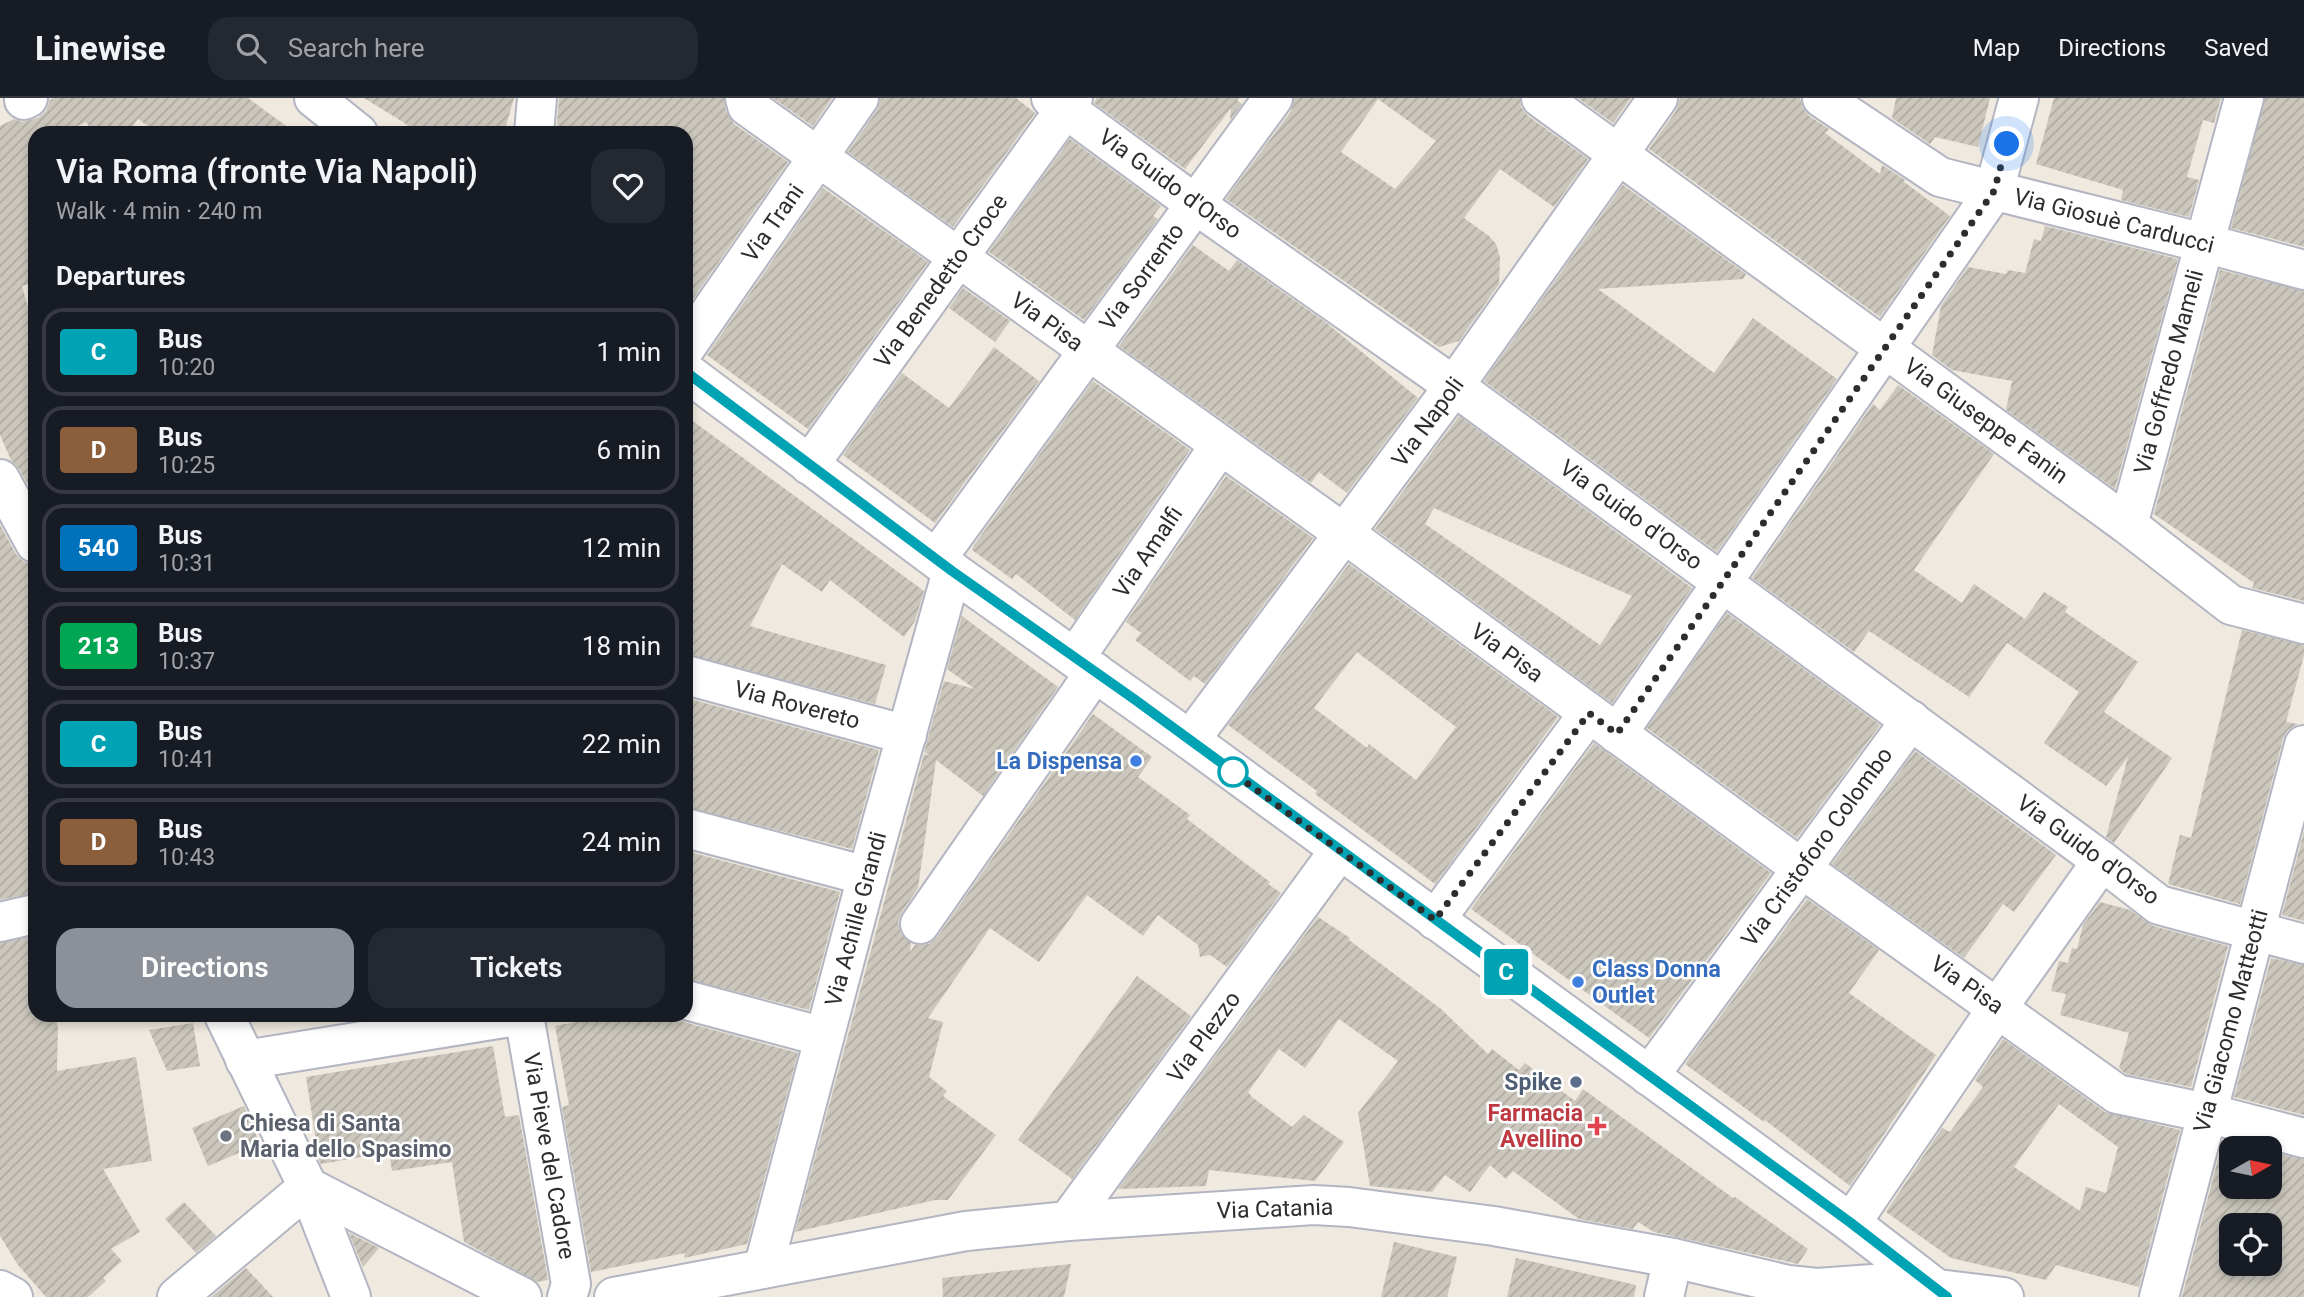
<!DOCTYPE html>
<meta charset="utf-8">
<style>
body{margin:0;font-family:Roboto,sans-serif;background:#242831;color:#f1f3f6;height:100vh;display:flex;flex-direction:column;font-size:26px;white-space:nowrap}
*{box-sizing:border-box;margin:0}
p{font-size:23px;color:#9ea1a6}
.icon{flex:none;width:38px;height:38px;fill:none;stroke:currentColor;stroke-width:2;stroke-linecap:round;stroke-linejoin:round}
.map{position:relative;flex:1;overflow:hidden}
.panel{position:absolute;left:28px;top:28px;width:665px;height:896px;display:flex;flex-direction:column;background:#171b24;border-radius:21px;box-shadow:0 4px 10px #0003}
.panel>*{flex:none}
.badge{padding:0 14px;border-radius:5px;font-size:24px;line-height:46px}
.needle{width:46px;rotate:81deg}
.fabs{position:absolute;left:2219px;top:1038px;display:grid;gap:14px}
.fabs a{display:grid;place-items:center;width:63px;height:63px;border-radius:14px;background:#171b24;box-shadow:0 4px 10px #0003;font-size:35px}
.you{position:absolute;width:35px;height:35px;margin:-18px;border:5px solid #fff;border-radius:50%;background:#1a73e8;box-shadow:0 0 0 10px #1a73e833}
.map>.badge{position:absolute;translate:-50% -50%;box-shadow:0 0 0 4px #fff}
h2{padding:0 28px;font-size:26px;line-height:63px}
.round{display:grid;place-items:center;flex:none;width:74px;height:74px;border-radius:21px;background:#242831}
.head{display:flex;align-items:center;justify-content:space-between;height:119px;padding:0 28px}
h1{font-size:33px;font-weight:600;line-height:52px}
.action{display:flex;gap:14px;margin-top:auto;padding:14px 28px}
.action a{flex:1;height:80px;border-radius:21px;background:#8c9099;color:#fff;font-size:28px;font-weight:600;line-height:80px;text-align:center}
.action a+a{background:#242831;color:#f1f3f6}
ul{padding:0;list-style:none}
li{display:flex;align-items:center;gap:21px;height:88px;margin:0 14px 10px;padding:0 14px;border:4px solid #363941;border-radius:21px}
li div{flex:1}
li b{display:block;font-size:26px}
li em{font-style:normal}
li .badge{min-width:77px;font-weight:700;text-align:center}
header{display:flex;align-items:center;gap:42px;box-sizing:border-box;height:98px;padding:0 35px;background:#171b24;border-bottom:2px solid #363941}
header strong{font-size:33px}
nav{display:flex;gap:38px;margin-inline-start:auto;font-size:24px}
.search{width:490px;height:63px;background:#242831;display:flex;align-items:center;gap:18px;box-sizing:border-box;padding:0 24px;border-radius:21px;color:#9ea1a6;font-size:26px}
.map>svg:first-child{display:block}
.building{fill:url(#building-hatch);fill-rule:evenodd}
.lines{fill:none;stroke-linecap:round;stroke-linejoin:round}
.minor-casing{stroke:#b3b5c2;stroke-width:42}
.minor{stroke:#fff;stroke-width:38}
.line-casing{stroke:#fff;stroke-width:16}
.line{stroke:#00a3b4;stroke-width:10}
.walk{stroke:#2d2d2d;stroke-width:7;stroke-dasharray:0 12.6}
.shop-dot{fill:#3f7fe0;stroke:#fff;stroke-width:2.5}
.stop-dot{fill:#fff;stroke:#00a3b4;stroke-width:3.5}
.service-dot{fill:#5c6f8a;stroke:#fff;stroke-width:2.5}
.health-dot{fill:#e0444e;stroke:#fff;stroke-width:2.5}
.worship-dot{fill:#6b7280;stroke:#fff;stroke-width:2.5}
.labels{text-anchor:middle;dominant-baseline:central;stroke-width:5;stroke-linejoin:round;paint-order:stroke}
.street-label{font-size:23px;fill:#2d2d2d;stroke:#fff}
.shop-label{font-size:23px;font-weight:bold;fill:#366cbe;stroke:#fff;text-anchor:end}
.service-label{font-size:23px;font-weight:bold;fill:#4e5e75;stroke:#fff;text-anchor:end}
.health-label{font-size:23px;font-weight:bold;fill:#be3a42;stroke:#fff;text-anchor:end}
.worship-label{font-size:23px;font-weight:bold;fill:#5b616d;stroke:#fff;text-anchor:start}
</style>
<header>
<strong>Linewise</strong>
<div class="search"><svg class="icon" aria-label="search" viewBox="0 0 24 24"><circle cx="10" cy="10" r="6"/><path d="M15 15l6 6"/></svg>Search here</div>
<nav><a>Map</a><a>Directions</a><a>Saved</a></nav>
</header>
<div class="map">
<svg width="2304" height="1199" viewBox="0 0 2304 1199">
<defs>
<pattern id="building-hatch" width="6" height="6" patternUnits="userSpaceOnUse" patternTransform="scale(1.75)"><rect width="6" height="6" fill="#cbc7bd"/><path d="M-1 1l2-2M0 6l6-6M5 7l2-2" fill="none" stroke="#afaba3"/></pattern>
</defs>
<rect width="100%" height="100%" fill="#efe9df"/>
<g class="building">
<path d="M54,0H248L296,35H158L138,21L128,35H94L86,24L63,35H35V184L22,188L35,235V399L19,371L11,362L0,337V28L14,21L23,24L38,20L46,13L50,2Z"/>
<path d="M364,0H514L504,35H415L406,26Z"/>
<path d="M559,0H724L726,13L734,26L788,64L686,211V35H559L557,25Z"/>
<path d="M773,0H832L813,28Z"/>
<path d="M881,0H1016L1035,15L953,129L848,54L877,12Z"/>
<path d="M1097,0H1239L1237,2L1242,6L1230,22L1231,10L1185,71L1094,5Z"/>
<path d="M1294,0H1520L1521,9L1528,18L1588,61L1554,109L1500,71L1464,120L1489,138L1496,146L1500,159L1499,186L1459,243L1439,249L1226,101L1291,13ZM1378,1L1436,43L1395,91L1341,54Z"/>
<path d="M1578,0H1631L1613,25Z"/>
<path d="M1680,0H1800L1803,10L1809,18L1829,31L1825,35L1880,76L1882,67L1905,82L1904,84L1950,118L1880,219L1649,51L1676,13Z"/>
<path d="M1896,0H1990L1978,49L1935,39L1930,46L1892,20Z"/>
<path d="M2054,0H2221L2214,25L2203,22L2187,79L2199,82L2189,119L2121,102L2123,92L2036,66Z"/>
<path d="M2265,0H2304V149L2231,130Z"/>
<path d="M1070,41L1161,108L1153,118L1158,121L1084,222L989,154Z"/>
<path d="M1623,87L1746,176L1743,181L1598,191L1714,275L1753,220L1837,281L1717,454L1484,283Z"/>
<path d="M823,90L928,164L808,331L707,257Z"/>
<path d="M2045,128L2178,161L2115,391L2006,312L2012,283L1952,272L1932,257L1941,208L1968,169L2006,176L2008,172L2025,175L2034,141L2041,143Z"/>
<path d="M1193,147L1229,173L1237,162L1324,223L1418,300L1347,395L1319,374L1311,385L1119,248Z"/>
<path d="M2220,172L2304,193V503L2252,490L2254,485L2154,416Z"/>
<path d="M963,190L1010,223L995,244L949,210Z"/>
<path d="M994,249L1039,283L935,425L843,357L902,275L949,310Z"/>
<path d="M1093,283L1190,352L1075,522L1016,476L1012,481L972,452L974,447Z"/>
<path d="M1898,287L1994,356L1914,472L1962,505L1974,486L2025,521L2044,494L2068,509L2065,514L2138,564L2104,614L2172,660L2114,745L2106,739L2128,659L2106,688L2044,645L2079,594L2007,545L1969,599L1869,533L1854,554L1752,480L1873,306L1880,312Z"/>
<path d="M686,318L924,493L915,523L904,539L830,482L822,494L782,466L750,528L886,567L875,606L686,556V498L691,479L686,475Z"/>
<path d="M1459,318L1692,490L1612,605L1375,431ZM1434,410L1632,498L1600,547L1425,426Z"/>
<path d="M1226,378L1313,440L1205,586L1194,578L1190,583L1135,542L1141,535L1126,524Z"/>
<path d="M0,427L16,456L24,464L35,467V795L0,802Z"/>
<path d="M1349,466L1558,619L1435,786L1315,696L1317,693L1228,627ZM1357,554L1456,629L1416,682L1369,646L1367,650L1314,610Z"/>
<path d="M1727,515L1880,627L1797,740L1647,630Z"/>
<path d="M962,518L1058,589L983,698L936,662L918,790L902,814L898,824L901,836L911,845L910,854L915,847L929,846L938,838L1093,616L1152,659L1138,679L1190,717L1187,721L1270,784L1268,786L1281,795L1227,869L1210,857L1200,859L1198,847L1158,817L1143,838L1087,797L1039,864L990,830L928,920L943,924L929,979L947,993L943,998L996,1037L948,1102H935L795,1134L924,656L931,658L924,654L944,583L975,591L947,571Z"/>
<path d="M2242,532L2304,547V557L2286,624L2298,626L2288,632L2283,641L2240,806L2168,786L2180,737L2191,740Z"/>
<path d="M686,600L879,652L852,751L686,709Z"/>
<path d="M1594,645L1771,775L1649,940L1471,811Z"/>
<path d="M1915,653L2056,757L2014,814L2003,806L1964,860L1832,766Z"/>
<path d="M2304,733V823L2282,817Z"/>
<path d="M686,753L840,794L809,912L686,881Z"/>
<path d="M1807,801L1879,852L1849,895L1936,957L1850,1088L1765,1022L1764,1024L1685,966Z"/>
<path d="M2100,804L2130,812L2153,828L2228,848L2191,989L2126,976L2119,970L2129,935L2060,917L2066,896L2051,893L2059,863L2068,865L2072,850L2077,851L2083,827Z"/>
<path d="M1318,819L1350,840L1349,842L1441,911L1488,956L1492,951L1519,972L1525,965L1575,1003L1583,991L1733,1100L1735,1099L1808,1151L1798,1166L1654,1134L1638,1124L1633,1131L1579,1121L1513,1073L1506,1081L1490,1067L1470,1094L1445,1077L1432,1094L1370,1088L1358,1015L1398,963L1339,921L1305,970L1279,951L1248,994L1252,999L1292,1029L1304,1017L1344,1044L1315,1083L1209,1072L1206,1088L1118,1091Z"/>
<path d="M35,838V917H55L58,930L57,973L136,959L152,1063L103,1071L140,1134L111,1151L122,1163L103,1180L106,1183L88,1199H46L18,1167L0,1138V845Z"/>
<path d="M2271,860L2304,867V1017L2234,999Z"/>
<path d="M1137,878L1191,918L1072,1081L1018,1042Z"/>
<path d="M613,917H670L680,923L798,955L747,1146L684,1160L685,1155L591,1174L562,1009L569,1007L555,928Z"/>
<path d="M193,925L200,968L167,973L149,932Z"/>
<path d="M2003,941L2105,1014L2180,1032L2139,1189L2056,1167L2046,1182L1951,1160L1886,1114L1942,1030L1950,1034L1983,989L1975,982ZM2059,1006L2118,1049L2106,1095L2086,1089L2080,1113L2014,1069Z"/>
<path d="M493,948L505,1019L519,1017L548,1182L537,1184L464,1144L452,1064L392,1073L389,1054L321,1066L319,1062L306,979Z"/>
<path d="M244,1008L260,1046L208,1068L192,1030Z"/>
<path d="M2223,1042L2255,1050H2231V1088H2270V1054L2304,1061V1199H2182ZM2231,1127H2270V1166H2231Z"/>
<path d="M184,1104L216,1138L196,1155L165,1121Z"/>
<path d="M349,1135L379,1150L363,1169Z"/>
<path d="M1394,1144L1457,1159L1447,1199H1381Z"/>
<path d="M1516,1160L1636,1187L1634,1199H1507Z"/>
<path d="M1071,1166L1064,1199H943L942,1180Z"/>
<path d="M246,1170L273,1199H211Z"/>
</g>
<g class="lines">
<g class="minor-casing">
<g id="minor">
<path d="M314,0L358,35"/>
<path d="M745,0L747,8L1345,436L1801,770L2117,996L2207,1015L2304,1040"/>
<path d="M1051,0L1195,106L1454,288L2102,763L2159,807L2304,846"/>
<path d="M1541,0L2128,427L2231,507L2304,526"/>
<path d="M1822,0L1940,79L2204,145L2304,172"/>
<path d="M24,2L28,0"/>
<path d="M534,35L537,0"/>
<path d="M686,249L859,0"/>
<path d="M686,274L952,473L1190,642L1851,1125L1947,1199"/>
<path d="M809,367L1073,0"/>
<path d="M0,381L35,445"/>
<path d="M2128,427L2244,0"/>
<path d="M937,460L1273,0"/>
<path d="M1075,560L1220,347"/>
<path d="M686,577L907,637"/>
<path d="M1617,636L1994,93L2019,0"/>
<path d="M1190,642L1454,288L1658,0"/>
<path d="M686,730L867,778"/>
<path d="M1435,822L1589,615"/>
<path d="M0,824L35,816"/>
<path d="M920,826L1095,574"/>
<path d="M686,902L824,939"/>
<path d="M224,917L308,1089L351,1199"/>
<path d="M524,917L571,1186L567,1199"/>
<path d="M245,962L523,917"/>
<path d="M1649,978L1911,622"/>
<path d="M308,1089L522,1199"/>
<path d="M1068,1123L1339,753"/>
<path d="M1851,1125L1998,909L2102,763"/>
<path d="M763,1171L867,778L952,473"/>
<path d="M0,1192L13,1199"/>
<path d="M177,1199L308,1089"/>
<path d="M614,1199L966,1133L1068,1123L1314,1107L1349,1109L1494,1128L1673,1160L1788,1187L1817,1190L1887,1185L2004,1199"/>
<path d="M1664,1199L1673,1160"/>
<path d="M2159,1199L2304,647"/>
</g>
</g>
<use href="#minor" class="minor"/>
</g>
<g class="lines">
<g class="line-casing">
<path id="line" d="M686,274L952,473L1134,601L1851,1125L1947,1199"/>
</g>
<use href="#line" class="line"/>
<path class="walk" d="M1233,674L1225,669L1435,822L1589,615L1617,636L1994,93L2007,46"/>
</g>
<g class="shop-dot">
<circle cx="1136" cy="663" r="7"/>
<circle cx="1578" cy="884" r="7"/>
</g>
<circle class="stop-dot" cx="1233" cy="674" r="14"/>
<circle class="service-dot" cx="1576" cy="984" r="7"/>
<path class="health-dot" d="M1593.5 1017.5h7v7h7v7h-7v7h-7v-7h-7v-7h7z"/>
<circle class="worship-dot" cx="226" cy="1038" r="7"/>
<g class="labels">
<g class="street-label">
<text transform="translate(1170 86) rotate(36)">Via Guido d'Orso</text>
<text transform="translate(2114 123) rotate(14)">Via Giosuè Carducci</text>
<text transform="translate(773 125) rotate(-55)">Via Trani</text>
<text transform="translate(1142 179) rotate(-54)">Via Sorrento</text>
<text transform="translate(941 183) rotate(-54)">Via Benedetto Croce</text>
<text transform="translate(1047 224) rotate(36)">Via Pisa</text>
<text transform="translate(2169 274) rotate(-75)">Via Goffredo Mameli</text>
<text transform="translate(1986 323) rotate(36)">Via Giuseppe Fanin</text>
<text transform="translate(1428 324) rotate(-54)">Via Napoli</text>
<text transform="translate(1631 417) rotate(36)">Via Guido d'Orso</text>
<text transform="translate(1148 454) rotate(-56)">Via Amalfi</text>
<text transform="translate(1507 555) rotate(36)">Via Pisa</text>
<text transform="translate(797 607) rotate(15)">Via Rovereto</text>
<text transform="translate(1817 749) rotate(-54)">Via Cristoforo Colombo</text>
<text transform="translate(2088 752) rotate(36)">Via Guido d'Orso</text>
<text transform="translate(856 821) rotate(-75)">Via Achille Grandi</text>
<text transform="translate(1967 887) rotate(35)">Via Pisa</text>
<text transform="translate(2231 923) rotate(-75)">Via Giacomo Matteotti</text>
<text transform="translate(1204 939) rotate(-54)">Via Plezzo</text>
<text transform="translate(549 1058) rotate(80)">Via Pieve del Cadore</text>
<text transform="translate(1275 1111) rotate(-2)">Via Catania</text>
</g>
<g class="shop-label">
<text x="1122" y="663">La Dispensa</text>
<text x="1592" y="871" text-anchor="start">Class Donna<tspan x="1592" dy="26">Outlet</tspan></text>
</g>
<g class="service-label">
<text x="1562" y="984">Spike</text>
</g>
<g class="health-label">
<text x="1583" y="1015">Farmacia<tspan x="1583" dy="26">Avellino</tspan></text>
</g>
<g class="worship-label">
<text x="240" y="1025">Chiesa di Santa<tspan x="240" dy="26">Maria dello Spasimo</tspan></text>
</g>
</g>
</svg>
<div class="fabs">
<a><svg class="needle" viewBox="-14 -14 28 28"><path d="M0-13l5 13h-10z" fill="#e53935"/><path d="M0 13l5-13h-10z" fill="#9ea1a6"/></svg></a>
<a><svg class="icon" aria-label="locate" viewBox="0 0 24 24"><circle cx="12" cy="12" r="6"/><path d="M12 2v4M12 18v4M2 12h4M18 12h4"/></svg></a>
</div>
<div class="you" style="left:2007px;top:46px"></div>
<b class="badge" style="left:1506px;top:874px;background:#00a3b4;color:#fff">C</b>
<section class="panel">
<div class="head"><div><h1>Via Roma (fronte Via Napoli)</h1><p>Walk · 4 min · 240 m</p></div><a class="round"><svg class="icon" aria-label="heart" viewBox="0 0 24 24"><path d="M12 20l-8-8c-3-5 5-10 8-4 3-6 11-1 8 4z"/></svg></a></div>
<h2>Departures</h2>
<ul>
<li><span class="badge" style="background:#00a3b4;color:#fff">C</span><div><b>Bus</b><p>10:20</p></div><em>1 min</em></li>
<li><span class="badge" style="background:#8b5e3c;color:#fff">D</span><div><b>Bus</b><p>10:25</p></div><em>6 min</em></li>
<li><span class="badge" style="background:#0072bc;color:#fff">540</span><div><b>Bus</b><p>10:31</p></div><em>12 min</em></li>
<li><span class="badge" style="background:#00a651;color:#fff">213</span><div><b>Bus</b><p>10:37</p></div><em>18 min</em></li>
<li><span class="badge" style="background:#00a3b4;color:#fff">C</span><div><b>Bus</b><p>10:41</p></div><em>22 min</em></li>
<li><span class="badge" style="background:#8b5e3c;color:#fff">D</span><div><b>Bus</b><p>10:43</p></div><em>24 min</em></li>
</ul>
<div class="action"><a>Directions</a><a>Tickets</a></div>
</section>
</div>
